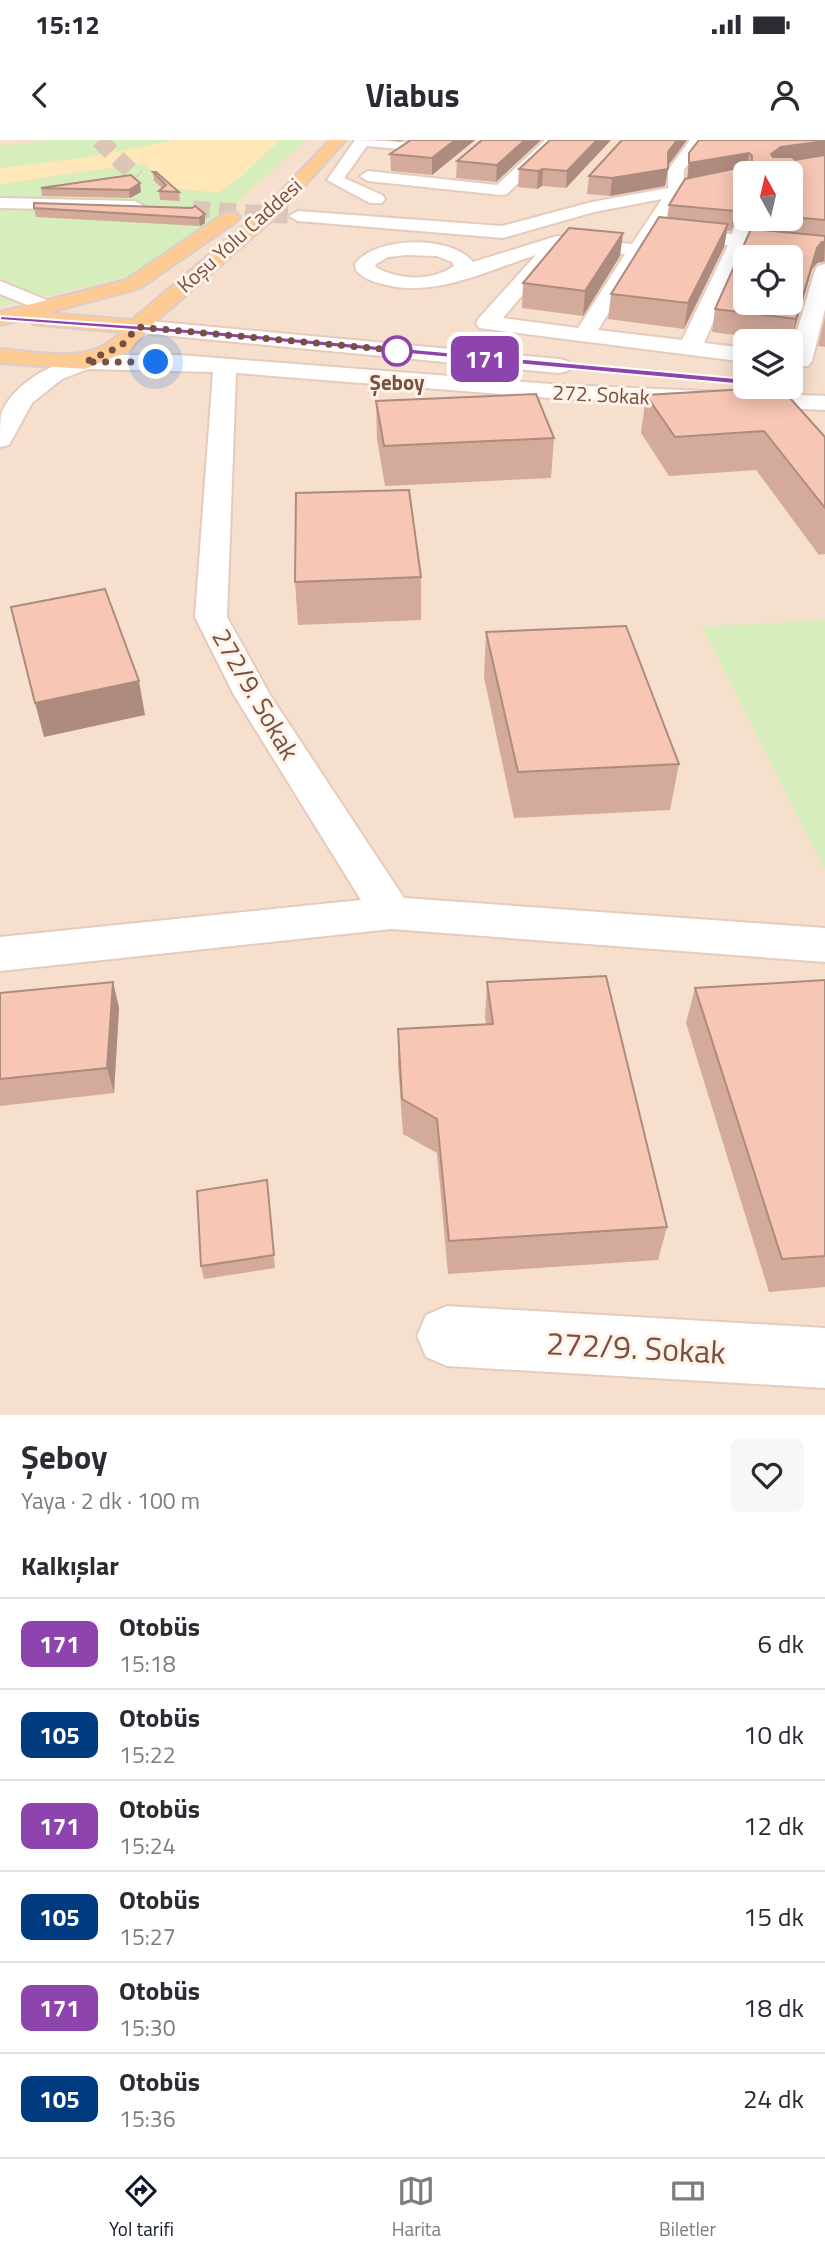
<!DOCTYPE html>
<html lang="tr">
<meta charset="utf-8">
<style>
body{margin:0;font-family:"Titillium Web",sans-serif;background:#f7f7f7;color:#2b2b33;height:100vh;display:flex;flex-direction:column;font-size:26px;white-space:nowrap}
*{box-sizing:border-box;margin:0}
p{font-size:23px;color:#7c7c81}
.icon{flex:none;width:38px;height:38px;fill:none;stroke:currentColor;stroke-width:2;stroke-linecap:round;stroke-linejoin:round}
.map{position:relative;height:1275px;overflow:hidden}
.details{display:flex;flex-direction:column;background:#fff;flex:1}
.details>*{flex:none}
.badge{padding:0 14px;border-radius:10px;font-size:24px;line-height:46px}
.needle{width:46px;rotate:352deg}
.fabs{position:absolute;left:733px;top:21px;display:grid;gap:14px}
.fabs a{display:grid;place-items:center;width:70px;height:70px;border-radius:10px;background:#fff;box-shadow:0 4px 18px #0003;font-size:35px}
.you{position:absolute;width:35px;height:35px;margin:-18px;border:5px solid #fff;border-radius:50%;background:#1a73e8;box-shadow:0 0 0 10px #1a73e833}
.map>.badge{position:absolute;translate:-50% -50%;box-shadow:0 0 0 4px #fff}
h2{padding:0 21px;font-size:26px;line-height:63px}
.round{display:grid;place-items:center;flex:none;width:74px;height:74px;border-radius:10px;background:#f7f7f7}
.overview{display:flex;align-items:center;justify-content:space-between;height:119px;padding:0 21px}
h1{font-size:33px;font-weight:700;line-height:52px}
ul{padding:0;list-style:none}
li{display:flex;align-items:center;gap:21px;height:91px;padding:0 21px;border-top:2px solid #e1e1e2}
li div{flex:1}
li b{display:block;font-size:26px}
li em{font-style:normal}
li .badge{min-width:77px;font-weight:700;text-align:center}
.status{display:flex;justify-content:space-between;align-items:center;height:49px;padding:0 35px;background:#fff;direction:ltr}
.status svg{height:19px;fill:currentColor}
header{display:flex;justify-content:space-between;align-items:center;height:91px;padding:0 21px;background:#fff;font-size:32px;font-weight:700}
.dock{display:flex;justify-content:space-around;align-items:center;height:98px;border-top:2px solid #e1e1e2;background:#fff;font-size:19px;color:#7c7c81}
.dock a{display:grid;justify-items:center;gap:4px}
.dock .selected{color:#111827}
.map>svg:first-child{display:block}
.residential{fill:#f7dfcd;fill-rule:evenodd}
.green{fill:#d6edbc}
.sand{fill:#ffe7b8}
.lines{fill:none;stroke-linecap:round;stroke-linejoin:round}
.minor-tunnel{stroke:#ddc6b8;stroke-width:17;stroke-dasharray:17 9;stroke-linecap:butt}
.minor-casing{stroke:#e5cbbd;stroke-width:4}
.major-casing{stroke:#d9cecb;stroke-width:4}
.minor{fill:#fff;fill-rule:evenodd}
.major{fill:#ffcb95;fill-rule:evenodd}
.wall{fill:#d4aa9b}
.shaded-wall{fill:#ad8b7e}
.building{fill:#f7c6b4;stroke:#ad8b7e;stroke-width:2;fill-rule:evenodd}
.line{fill:#8e44ad;stroke:#fff;stroke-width:2}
.walk{stroke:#775044;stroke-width:7;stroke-dasharray:0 12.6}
.stop-dot{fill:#fff;stroke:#8e44ad;stroke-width:3.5}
.labels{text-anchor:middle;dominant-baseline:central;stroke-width:6;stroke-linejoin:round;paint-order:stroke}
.far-street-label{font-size:21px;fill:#775044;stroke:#fff3e7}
.far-stop-label{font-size:21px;font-weight:bold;fill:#775044;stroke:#fff3e7}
.street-label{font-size:26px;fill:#775044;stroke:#fff3e7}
.near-street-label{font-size:32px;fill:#775044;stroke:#fff3e7}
</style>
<div class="status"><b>15:12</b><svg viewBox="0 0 49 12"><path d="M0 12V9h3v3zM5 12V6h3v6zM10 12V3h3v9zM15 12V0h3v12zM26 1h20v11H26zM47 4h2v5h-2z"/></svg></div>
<header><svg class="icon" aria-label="back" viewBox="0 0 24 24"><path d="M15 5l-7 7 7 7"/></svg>Viabus<svg class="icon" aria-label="person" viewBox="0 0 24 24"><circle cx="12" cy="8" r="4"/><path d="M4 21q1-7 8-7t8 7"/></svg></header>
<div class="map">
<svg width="825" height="1275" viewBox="0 0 825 1275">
<rect width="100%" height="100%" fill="#ffeedf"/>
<path class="residential" d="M0,0H825V1275H0ZM746,33H791V79H746ZM746,117H791V163H746ZM746,201H791V247H746Z"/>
<g class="green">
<path d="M52,0H176L91,17L0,28V6Z"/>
<path d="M280,0H306L229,69L137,135L0,166V44L142,23L154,31L218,53L239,38Z"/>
<path d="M825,480V730L702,487Z"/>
</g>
<path class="sand" d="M176,0H280L239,38L218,53L174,48L142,23L0,44V28L91,17Z"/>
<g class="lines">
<g class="minor-tunnel">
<path d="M99,0L137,37"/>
<path d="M193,69L298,76"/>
</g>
<g class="minor-casing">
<g id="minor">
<path d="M355,0L415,2L418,5L410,10L367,6L344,38L382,55L385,59L382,63H370L327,40Z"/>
<path d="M545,0H562L507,54L501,55L368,41L360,36L368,31L497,45Z"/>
<path d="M690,0H706L684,30V45L746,34V44L681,56L598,190L682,200L728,105L674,100L665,94L674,88L732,94L737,79L746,74V79H755L750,96L825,103V115L746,107L704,203L746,208V222L479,188L476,183L479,178L536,115C486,131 432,160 379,143C370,141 362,137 356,130L355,124C375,96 452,95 473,122L557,96L632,104L662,59L594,72L503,98L298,81L289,76L298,71L502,86L592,62L668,48V30ZM562,108L625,114L578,188L503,178ZM406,115L437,116L452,122L454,126C431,142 399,140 375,127L376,124L388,117Z"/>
<path d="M0,58L135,61L144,66L135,71L0,68Z"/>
<path d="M825,124V169L812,221L808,226L791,227V212L815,130L818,126Z"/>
<path d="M0,141L54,163L58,167L54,171L47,173L0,154Z"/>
<path d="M138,180L559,219L567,221L571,226L567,231L559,233L130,192L127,187L130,182Z"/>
<path d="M85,215H179L563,245L825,256V270L563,259L236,233L227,477L270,555L404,758L825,788V822L391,789L0,831V797L361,760L234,555L195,477L213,232L88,229L62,239L32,263L9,305L0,307C0,297 0,283 1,274C14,242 53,223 85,215Z"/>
<path d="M447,1166L825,1188V1248L447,1226L426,1217L417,1196L426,1175Z"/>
</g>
</g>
<g class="major-casing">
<path id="major" d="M330,0H346L279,74L154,183L129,211L85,229L0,223V209C40,212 91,226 121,192L41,185L33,184L31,177L0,185V172L126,140L225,73H237L240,77L237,81L140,148L47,173L132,180L267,66Z"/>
</g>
<use href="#minor" class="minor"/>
<use href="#major" class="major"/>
</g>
<g class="wall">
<path d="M386,0H404L400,2Z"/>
<path d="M411,0H475L432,35L391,31L390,14Z"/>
<path d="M482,0H541L496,42L456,38L457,21Z"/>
<path d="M611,0L566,48L542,46L537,49L518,47L519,29Z"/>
<path d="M687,0L668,26L665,46L610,56L587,54L589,36Z"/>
<path d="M825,0V122L817,123L812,129L791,202V201H782L712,192L715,169L755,90L757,79H791V33H746L736,77L731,91H727L724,107L684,189L608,179L611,154L667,78L669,65L687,39L689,13Z"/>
<path d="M153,32L179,52L180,61L160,60L159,51L162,48L154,41Z"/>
<path d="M131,35L141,52L130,58L42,56L41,48Z"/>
<path d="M34,68L205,74V83L200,86L36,77Z"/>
<path d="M620,116L583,176L522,168L523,143Z"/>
<path d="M825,177V207L818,206Z"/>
<path d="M646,255L825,297V414L819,415L756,330L669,336L641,293Z"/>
<path d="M376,261L554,298L551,338L385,346L377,299Z"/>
<path d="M421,437V480L298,485L295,442Z"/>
<path d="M486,492L679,624L670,670L514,678L484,537Z"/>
<path d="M825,840V1147L769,1152L686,883L695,848Z"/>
<path d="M113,842L119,868L114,953L0,966V853Z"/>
<path d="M487,842L667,1087L658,1120L448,1134L437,1013L403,994L398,924V889L486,884L485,877Z"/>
<path d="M267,1040L275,1128L204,1139L201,1126Z"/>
</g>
<g class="shaded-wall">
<path d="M455,0H475L432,35V18Z"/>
<path d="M525,0H541L496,42L497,25Z"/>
<path d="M597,0H611L566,48L567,31Z"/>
<path d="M677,0H687L666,28L668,12Z"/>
<path d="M825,1V18L778,25L771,14L781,7Z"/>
<path d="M749,13L746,31L687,42L689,23Z"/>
<path d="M543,29L542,46L537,49L538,31Z"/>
<path d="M668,29L665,46L610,56L612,38Z"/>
<path d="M140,43L141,52L130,58L129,50Z"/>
<path d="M746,54V72L736,77L731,91L734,71L739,57Z"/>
<path d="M205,74V83L200,86L199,78Z"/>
<path d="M728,84L724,107L684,189L688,163Z"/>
<path d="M623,93L620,116L583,176L585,151Z"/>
<path d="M822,102H825L824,121L817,123L812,129L791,202L796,179L817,108Z"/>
<path d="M139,541L145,575L44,597L35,563Z"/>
<path d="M113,842L119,868L114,953L107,928Z"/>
</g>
<g class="building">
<path d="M411,0H455L432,18L390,14Z"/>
<path d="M482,0H525L497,25L457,21Z"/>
<path d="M550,0H597L567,31L543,29L538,31L519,29Z"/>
<path d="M622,0H677L668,12V29L612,38L589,36Z"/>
<path d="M699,0H825V1L781,7L771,14L773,17H792L795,20L825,15V80L791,77V33H746V54L739,57L734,71L669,65L685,39L752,25V16L749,13L689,23V13Z"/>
<path d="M153,32H156L179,52L159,51L166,45Z"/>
<path d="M131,35L140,43L129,50L41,48Z"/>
<path d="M34,63L192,68L195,66L205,74L199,78L34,68Z"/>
<path d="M659,77L728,84L688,163L611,154Z"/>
<path d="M569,88L623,93L585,151L523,143Z"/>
<path d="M751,89L825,96V102H822L817,108L796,179L715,169ZM746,117H791V163H746Z"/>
<path d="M780,247L825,297V368L764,291L675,297L646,255Z"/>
<path d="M536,254L554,298L384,306L376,261Z"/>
<path d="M409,350L421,437L295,442L296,353Z"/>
<path d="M105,449L139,541L35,563L11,467Z"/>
<path d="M626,486L679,624L518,632L486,492Z"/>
<path d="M606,836L667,1087L449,1101L437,979L402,959L398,889L493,884L487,842Z"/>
<path d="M825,840V1116L782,1119L695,848Z"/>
<path d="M113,842L107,928L0,939V853Z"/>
<path d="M267,1040L274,1115L201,1126L197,1051Z"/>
</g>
<path class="line" d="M0,176L201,190L746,239L750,242L746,245L201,195L0,180Z"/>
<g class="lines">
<path class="walk" d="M156,222H85L121,206L138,187L404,211H397"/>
</g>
<circle class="stop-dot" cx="397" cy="211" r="14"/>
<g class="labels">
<g class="far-street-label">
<text transform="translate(239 95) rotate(-42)">Koşu Yolu Caddesi</text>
<text transform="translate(601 254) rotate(3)">272. Sokak</text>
</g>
<g class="far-stop-label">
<text x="397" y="242">Şeboy</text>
</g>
<g class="street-label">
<text transform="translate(256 554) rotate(60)">272/9. Sokak</text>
</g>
<g class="near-street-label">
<text transform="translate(636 1207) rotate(3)">272/9. Sokak</text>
</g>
</g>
</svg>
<div class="fabs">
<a><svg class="needle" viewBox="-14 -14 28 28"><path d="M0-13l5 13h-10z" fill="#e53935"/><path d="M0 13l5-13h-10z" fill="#7c7c81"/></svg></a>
<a><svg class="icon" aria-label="locate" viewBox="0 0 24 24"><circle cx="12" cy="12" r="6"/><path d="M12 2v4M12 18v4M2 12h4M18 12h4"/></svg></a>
<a><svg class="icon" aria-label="layers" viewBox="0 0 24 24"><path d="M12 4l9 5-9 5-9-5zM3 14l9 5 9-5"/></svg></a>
</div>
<div class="you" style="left:156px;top:222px"></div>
<b class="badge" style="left:485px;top:219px;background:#8e44ad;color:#fff">171</b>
</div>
<section class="details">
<div class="overview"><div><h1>Şeboy</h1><p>Yaya · 2 dk · 100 m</p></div><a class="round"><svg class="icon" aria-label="heart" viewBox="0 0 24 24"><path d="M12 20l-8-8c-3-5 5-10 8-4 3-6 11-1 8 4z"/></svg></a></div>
<h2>Kalkışlar</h2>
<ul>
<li><span class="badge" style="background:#8e44ad;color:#fff">171</span><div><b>Otobüs</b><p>15:18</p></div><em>6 dk</em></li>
<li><span class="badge" style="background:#003b80;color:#fff">105</span><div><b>Otobüs</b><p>15:22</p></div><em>10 dk</em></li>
<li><span class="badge" style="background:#8e44ad;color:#fff">171</span><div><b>Otobüs</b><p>15:24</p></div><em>12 dk</em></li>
<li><span class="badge" style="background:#003b80;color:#fff">105</span><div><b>Otobüs</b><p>15:27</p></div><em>15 dk</em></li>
<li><span class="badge" style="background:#8e44ad;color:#fff">171</span><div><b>Otobüs</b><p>15:30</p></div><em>18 dk</em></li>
<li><span class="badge" style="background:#003b80;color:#fff">105</span><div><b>Otobüs</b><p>15:36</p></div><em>24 dk</em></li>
</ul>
</section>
<nav class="dock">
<a class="selected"><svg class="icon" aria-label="directions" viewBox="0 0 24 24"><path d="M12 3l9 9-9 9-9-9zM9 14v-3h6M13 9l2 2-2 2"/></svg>Yol tarifi</a>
<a><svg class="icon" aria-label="map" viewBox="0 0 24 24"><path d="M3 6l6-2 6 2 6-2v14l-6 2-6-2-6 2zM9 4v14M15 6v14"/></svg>Harita</a>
<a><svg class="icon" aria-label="tickets" viewBox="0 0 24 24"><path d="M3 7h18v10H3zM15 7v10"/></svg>Biletler</a>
</nav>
